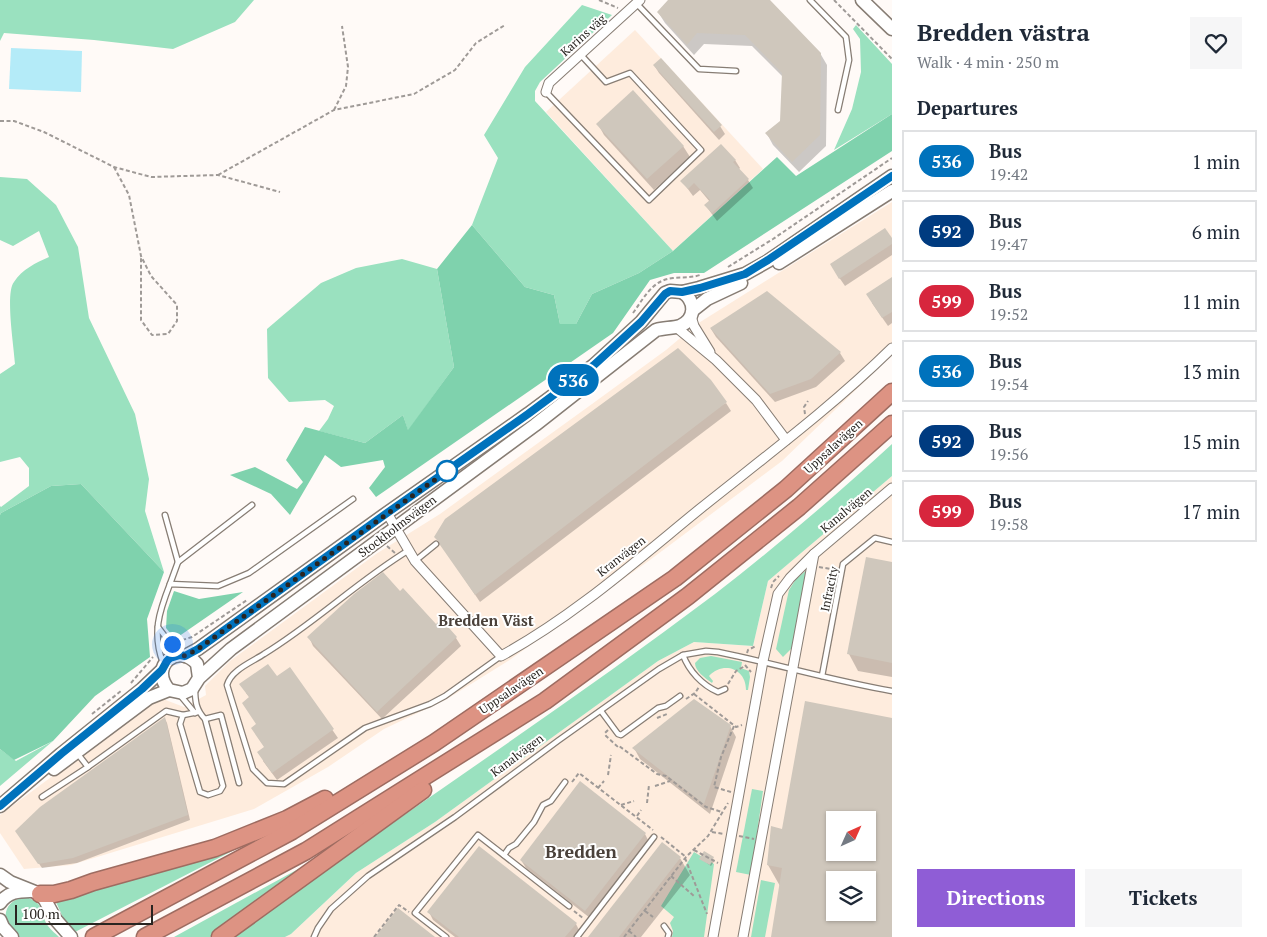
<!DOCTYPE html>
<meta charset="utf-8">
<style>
body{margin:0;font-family:"PT Serif",serif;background:#f6f6f7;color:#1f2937;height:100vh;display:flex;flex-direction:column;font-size:19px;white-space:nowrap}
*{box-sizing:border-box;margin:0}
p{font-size:16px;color:#747a83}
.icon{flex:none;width:28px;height:28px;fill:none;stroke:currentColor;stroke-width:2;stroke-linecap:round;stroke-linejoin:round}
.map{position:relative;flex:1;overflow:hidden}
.side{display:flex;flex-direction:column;background:#fff;width:375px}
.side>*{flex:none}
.badge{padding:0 10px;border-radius:16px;font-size:18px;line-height:32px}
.needle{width:32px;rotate:45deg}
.tools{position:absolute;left:826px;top:811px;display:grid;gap:10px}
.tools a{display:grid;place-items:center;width:50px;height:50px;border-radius:0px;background:#fff;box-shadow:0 1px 4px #0004;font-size:25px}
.scale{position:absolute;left:15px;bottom:12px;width:138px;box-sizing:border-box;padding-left:5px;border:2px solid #292521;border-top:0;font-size:14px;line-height:18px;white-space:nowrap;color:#292521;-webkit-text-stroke:4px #fff;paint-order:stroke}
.you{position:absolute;width:25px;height:25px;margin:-12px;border:4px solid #fff;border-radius:50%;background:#1a73e8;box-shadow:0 0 0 8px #1a73e833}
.map>.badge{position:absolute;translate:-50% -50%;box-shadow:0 0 0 2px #fff}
h2{padding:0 25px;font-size:19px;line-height:45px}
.round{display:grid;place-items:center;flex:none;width:52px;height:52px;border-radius:0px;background:#f6f6f7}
.overview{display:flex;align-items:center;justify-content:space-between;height:85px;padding:0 25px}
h1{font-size:24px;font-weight:700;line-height:38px}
.cta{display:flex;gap:10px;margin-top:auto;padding:10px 25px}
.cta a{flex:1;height:58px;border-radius:0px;background:#8f5dd6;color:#fff;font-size:20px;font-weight:700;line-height:58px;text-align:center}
.cta a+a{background:#f6f6f7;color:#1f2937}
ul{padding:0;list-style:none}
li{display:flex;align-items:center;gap:15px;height:62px;margin:0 10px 8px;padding:0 15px;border:2px solid #e0e1e3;border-radius:0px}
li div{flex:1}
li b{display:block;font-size:19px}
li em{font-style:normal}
li .badge{min-width:55px;font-weight:700;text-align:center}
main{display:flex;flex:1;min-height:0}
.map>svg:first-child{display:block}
.built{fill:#feecdd;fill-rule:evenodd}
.green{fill:#9ae1bf}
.forest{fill:#7fd2ad}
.water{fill:#b4ebf8}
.shadow{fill:#0003;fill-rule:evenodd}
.building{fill:#cfc7bc;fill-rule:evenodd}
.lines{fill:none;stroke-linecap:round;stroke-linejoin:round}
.lane-casing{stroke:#877d74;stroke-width:7}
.street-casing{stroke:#877d74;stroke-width:11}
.secondary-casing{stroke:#877d74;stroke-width:15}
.highway-casing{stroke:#9e6c61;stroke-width:19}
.path{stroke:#9f9a97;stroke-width:2;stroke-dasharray:4 2.5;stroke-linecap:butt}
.lane{stroke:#fff;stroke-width:4.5}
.street{stroke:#fff;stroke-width:9}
.secondary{stroke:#fff;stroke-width:12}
.highway{stroke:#dd9383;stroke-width:16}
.line-casing{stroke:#fff;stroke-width:11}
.line{stroke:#0072bc;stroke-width:8}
.walk{stroke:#292521;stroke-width:5;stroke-dasharray:0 9}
.stop-dot{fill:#fff;stroke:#0072bc;stroke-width:2.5}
.labels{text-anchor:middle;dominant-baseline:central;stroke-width:4;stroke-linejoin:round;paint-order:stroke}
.street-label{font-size:12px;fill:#292521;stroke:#fff}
.quarter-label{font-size:15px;font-weight:bold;fill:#4a413a;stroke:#fff}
.district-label{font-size:18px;font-weight:bold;fill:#4a413a;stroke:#fff}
</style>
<main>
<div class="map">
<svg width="892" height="937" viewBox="0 0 892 937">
<rect width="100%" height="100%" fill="#fffaf7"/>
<g class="built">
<path d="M635,30L763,169L673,251L546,112Z"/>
<path d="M892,202V355L782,461L650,560L511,659L447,699L384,729L328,767L254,809L71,865L24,869L0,833V815L151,703L163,699L184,707L206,695L205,686L230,661L376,554L440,514L592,404L666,350L697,324Z"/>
<path d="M892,476V937H285L291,934L356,873L435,822L658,661L694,642L753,646L768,581ZM835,820H868V852H835ZM835,880H868V912H835Z"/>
</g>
<g class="green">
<path d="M0,0H254L235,22L173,49L94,40L4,33L0,41Z"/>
<path d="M582,5L612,15L540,82L535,91V101L673,251L639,273L592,294L576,324H560L554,295L525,287L472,225L498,158L484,135L525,67Z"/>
<path d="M856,25L892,64V114L834,150L852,109L861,72L860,39L853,29Z"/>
<path d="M0,177L27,179L56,205L78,247L89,318L135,414L149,479L145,511L164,572L81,484L51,486L1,513L0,515V506L1,507L29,486V468L20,457L0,462V374L15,364C14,347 5,293 14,282C22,269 36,263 49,257L39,231L13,246L0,240Z"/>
<path d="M402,259L437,269L454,367L408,431L403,415L365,443L319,431L328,419L334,406L325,400L289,402L268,378L267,329L321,283L356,268Z"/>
<path d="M892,444V476L768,581L753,646L694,642L658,661L435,822L356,873L291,934L285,937H232C391,821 557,713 715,594C776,547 835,496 892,444Z"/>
<path d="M808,569L794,646L783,657L776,649L789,590L796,579Z"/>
<path d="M711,656L742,662L741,668L749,671L750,677L748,690H746C746,668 723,661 709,676L713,681L712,683C705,678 695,671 695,663L700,658Z"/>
<path d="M53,741L0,786V749L16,761Z"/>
<path d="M752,789L763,791L751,875L736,872Z"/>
<path d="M244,845L75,932L65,922L56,902L89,891Z"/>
<path d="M694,852L714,864L704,937H672L673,931L670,923L674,917L661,906Z"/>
<path d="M322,856L210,937H174Z"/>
<path d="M761,880L775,883L765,937H751Z"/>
<path d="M24,897C45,901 39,912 48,926C51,930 56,934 59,937H19C1,925 0,902 24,897Z"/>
</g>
<g class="forest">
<path d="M892,114V151L704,273H674L650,280L613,333L376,497L369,488L385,467L383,460L341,467L325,455L290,515L271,494L230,475L255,467L297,489L303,482L286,460L305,427L365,443L403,415L408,430L454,367L437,269L472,225L525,287L554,295L560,324H576L592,294L639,273L673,251L777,157L796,176Z"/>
<path d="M81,484L164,572L147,619L150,657L95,696L53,741L14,760L0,749V515L1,513L51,486Z"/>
<path d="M174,591L199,599L243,592L175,639L166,628L167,611Z"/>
</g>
<path class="water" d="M11,48L82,51L81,92L9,89Z"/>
<g class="shadow">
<path d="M670,0H768L820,53L827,65L826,146L799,172L773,145L767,134L781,122L783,77L752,46L704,44L694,55L665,23L658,12Z"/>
<path d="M654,65L720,126L725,134L719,140L659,73Z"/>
<path d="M598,124L683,146L690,157L654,190L604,135Z"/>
<path d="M735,160L740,168L738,170L748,180L753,188L717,221L706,206L710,202L700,190L693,196L682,181Z"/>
<path d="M892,240V255L845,286L836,273Z"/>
<path d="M892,279V323L888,326L872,303Z"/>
<path d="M767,293L840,353L845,361L816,387L775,402L716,337L711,329Z"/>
<path d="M726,403L731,411L480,602L436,537Z"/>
<path d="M892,563V677L858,671L849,654Z"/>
<path d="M400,592L436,625L441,621L456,638L461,646L382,719L313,646L309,637Z"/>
<path d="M290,669L338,738L277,780L263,761L265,748L250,698L246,693L276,678Z"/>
<path d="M165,719L167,723L190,820L77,863L42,868L20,836Z"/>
<path d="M892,720V937H773L780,886L768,865L783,830ZM835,820H868V852H835ZM835,880H868V912H835Z"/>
<path d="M730,726L736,737L710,814L640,759L634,748Z"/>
<path d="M645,834L649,842L590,918L526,868L521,860Z"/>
<path d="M704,853L715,860L711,866L701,859Z"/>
<path d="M680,858L690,875L641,937H589Z"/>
<path d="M429,912L576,924L580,932L576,937H455L433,920Z"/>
</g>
<g class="building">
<path d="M668,0H770L821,53L820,135L792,162L765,133L780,121L782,73L745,35L697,33L687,45L657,12Z"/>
<path d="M661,58L722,125L714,132L653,65Z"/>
<path d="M633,90L684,146L647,179L596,124Z"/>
<path d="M721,144L736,160L733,162L749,179L712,213L704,205L710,200L694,183L688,189L680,181Z"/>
<path d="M885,228L892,238V244L839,279L830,264Z"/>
<path d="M892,277V312L882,318L866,294Z"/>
<path d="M767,291L841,352L811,379L770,394L710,328Z"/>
<path d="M678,348L711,380L727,402L475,595L440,545L439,542L434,537L445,519Z"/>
<path d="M866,557L892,562V663L847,654Z"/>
<path d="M383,572L400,591L403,588L436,624L441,619L457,637L377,712L307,637L354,594Z"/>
<path d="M268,664L277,676L290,667L334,729L272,773L257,752L264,747L251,728L256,724L242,703L249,697L239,684Z"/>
<path d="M694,699L731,725L704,804L632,748Z"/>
<path d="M805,701L892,718V937H771L782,868L767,865L771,826L782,829ZM835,820H868V852H835ZM835,880H868V912H835Z"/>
<path d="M165,717L188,815L73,858L38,864L15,831L40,807Z"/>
<path d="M580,781L646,833L585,911L520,860Z"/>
<path d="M662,842L681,857L619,937H588Z"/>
<path d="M479,846L577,923L565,937H459L427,912Z"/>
<path d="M704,851L714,857L710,865L699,859Z"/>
<path d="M398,908L435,937H375Z"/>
</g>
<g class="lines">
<g class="lane-casing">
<g id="lane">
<path d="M810,0L846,37L849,60L838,110"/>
<path d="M637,4L699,69L736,71"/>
<path d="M546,92L649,200L701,150L630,73L606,82L581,55"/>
<path d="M165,515L178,562"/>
<path d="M409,550C358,581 315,623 264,654C252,662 231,670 227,685L253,769L267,783L284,784L365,728L430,704L445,696L501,656"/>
<path d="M415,561L436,544"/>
<path d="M170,584L178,562L252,505"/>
<path d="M158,627L179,655"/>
<path d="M683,655C689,671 702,685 718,692L725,689"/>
<path d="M163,663C152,633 159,612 170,584L218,586L249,573L353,499"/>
<path d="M822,676L843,564L875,538L892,542"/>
<path d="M195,688C195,701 196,710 205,719L223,786L220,791L208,795L200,792L180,724L183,715L198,712"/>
<path d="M180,695L195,713"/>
<path d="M601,711L618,734L621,735L658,708L666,706L680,696"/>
<path d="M205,719L221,715L239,783"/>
<path d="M77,753L88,767L166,711L183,715"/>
<path d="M42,797L88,767"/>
<path d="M504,855L509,848L516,844L534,822L543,805L551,801L565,782"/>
<path d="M664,926L669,933L668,937"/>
<path d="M314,937L318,928L331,909L368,876L455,817L559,740L659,669L683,655L706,651L718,652C777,664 834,681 892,691"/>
<path d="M446,937L415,913L478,835L569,906"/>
<path d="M577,937L654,837"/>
</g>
</g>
<g class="street-casing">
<g id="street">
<path d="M546,92L549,83L640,0"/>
<path d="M691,316L694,326L710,352"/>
<path d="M676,327L716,360L756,400L786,440"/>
<path d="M387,513L415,561L501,656C573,617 637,560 701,508C766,456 833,406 892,348"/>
<path d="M713,937L763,661L778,594L790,578L814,554L892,488"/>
<path d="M743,937L814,554"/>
</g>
</g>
<g class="secondary-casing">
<g id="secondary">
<path d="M862,0L892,29"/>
<path d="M779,263L892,191"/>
<path d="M693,310L707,299L741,283"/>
<path d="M185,656L198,649L387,513L528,414L594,365L641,322L665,293L670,291L682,292L699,288L745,274L768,261L892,176"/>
<path d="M199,678L197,664C179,642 148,666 169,690L183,693L192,689L199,678L231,649L535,425L656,330C664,328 673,328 680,326C696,319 696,301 682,292"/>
<path d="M54,769L149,698L169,690"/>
<path d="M0,806L61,754L142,689L162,670"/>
<path d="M0,875L10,882L40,894L45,900L56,920L71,937"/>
<path d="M0,903C8,892 18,891 30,891"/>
<path d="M0,920L3,927L12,937"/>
</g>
</g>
<g class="highway-casing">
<g id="highway">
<path d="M40,894H54L71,890L93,882L215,848L287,819L325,799"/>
<path d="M94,937L292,831L434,743L675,578L786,489L892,392"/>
<path d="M145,937L306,851L545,701L688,596L799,507L892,424"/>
<path d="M220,937L423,790"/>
</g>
</g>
<g class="path">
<path d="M599,0L618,8"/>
<path d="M834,0L892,59"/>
<path d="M334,110L346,86L348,67L342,26"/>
<path d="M0,121H14L44,132L114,167L151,177L218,175L280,192"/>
<path d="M114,167L129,195L141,256L151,276L177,305V321L168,334L152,335L141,320V256"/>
<path d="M218,175L334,110L414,94L455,70L476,43L505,25"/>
<path d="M728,267L773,239L892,158"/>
<path d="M633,313C644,298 652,280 673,278C682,277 691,278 700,275"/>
<path d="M805,414L804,407L808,401"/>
<path d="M387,546L395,553"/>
<path d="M819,567L837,570"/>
<path d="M771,588L773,582L779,576"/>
<path d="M176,642L192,637L247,600"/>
<path d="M747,653L748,650L756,646"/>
<path d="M745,665L751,672"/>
<path d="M131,683L153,657"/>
<path d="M728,684L736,671L745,666"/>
<path d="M694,694L736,727L742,725"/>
<path d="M686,699L695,693L699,687"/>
<path d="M92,714L121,691"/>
<path d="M657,718L667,714"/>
<path d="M608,730L605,733L606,736L618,747L619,746L657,774L666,776L706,807L722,812"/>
<path d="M608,775L611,755"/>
<path d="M572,782L579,773L653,830"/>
<path d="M655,786L670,781"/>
<path d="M598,788L604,781"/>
<path d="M731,792L714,787L721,757L734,726"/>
<path d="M647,803L649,785"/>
<path d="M621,805L634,801"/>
<path d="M637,816L641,810"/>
<path d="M712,832L724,834"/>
<path d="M739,836L754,839"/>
<path d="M661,837L686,857"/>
<path d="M694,850L718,863"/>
<path d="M685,858L707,914"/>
<path d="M671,876L694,896"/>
<path d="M574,911L584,919"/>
<path d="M645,911L653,917"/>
<path d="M629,931L636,937"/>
<path d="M374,937L399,905L409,912"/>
<path d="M624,937L686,857L708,836L728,803"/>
</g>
<use href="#lane" class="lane"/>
<use href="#street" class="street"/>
<use href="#secondary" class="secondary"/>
<use href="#highway" class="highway"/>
</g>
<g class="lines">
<g class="line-casing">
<path id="line" d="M0,806L61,754L142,689L162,670L167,661L170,658L180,655L185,656L198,649L387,513L528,414L594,365L641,322L665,294L670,291L682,292L700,288L745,274L768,260L892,176"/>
</g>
<use href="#line" class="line"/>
<path class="walk" d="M172,644L180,655L185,656L198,649L450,469L447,471"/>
</g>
<circle class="stop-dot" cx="447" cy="471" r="10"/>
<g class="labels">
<g class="street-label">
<text transform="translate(583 35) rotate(-42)">Karins väg</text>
<text transform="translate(833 446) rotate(-42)">Uppsalavägen</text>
<text transform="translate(846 510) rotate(-40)">Kanalvägen</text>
<text transform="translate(397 526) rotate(-37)">Stockholmsvägen</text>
<text transform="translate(621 556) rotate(-38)">Kranvägen</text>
<text transform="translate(829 589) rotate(-78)">Infracity</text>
<text transform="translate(511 690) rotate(-34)">Uppsalavägen</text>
<text transform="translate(517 755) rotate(-37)">Kanalvägen</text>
</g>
<g class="quarter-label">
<text x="486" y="620">Bredden Väst</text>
</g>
<g class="district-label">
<text x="581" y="851">Bredden</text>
</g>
</g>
</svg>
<div class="tools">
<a><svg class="needle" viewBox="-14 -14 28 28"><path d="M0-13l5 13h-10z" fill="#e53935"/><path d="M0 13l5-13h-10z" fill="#747a83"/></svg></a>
<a><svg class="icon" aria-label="layers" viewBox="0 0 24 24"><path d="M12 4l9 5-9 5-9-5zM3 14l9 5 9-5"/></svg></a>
</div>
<div class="scale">100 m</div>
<div class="you" style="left:172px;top:644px"></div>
<b class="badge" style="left:573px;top:380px;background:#0072bc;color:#fff">536</b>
</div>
<section class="side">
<div class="overview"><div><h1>Bredden västra</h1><p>Walk · 4 min · 250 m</p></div><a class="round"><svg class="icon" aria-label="heart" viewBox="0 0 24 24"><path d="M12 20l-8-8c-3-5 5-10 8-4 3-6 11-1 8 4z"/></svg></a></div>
<h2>Departures</h2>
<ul>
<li><span class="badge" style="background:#0072bc;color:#fff">536</span><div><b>Bus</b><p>19:42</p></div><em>1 min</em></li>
<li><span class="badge" style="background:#003b80;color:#fff">592</span><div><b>Bus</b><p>19:47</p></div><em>6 min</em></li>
<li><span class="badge" style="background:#d7263d;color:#fff">599</span><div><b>Bus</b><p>19:52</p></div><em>11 min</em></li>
<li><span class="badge" style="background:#0072bc;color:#fff">536</span><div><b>Bus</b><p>19:54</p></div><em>13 min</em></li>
<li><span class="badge" style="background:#003b80;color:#fff">592</span><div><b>Bus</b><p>19:56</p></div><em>15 min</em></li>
<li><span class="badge" style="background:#d7263d;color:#fff">599</span><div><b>Bus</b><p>19:58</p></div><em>17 min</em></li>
</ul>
<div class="cta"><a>Directions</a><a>Tickets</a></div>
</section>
</main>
